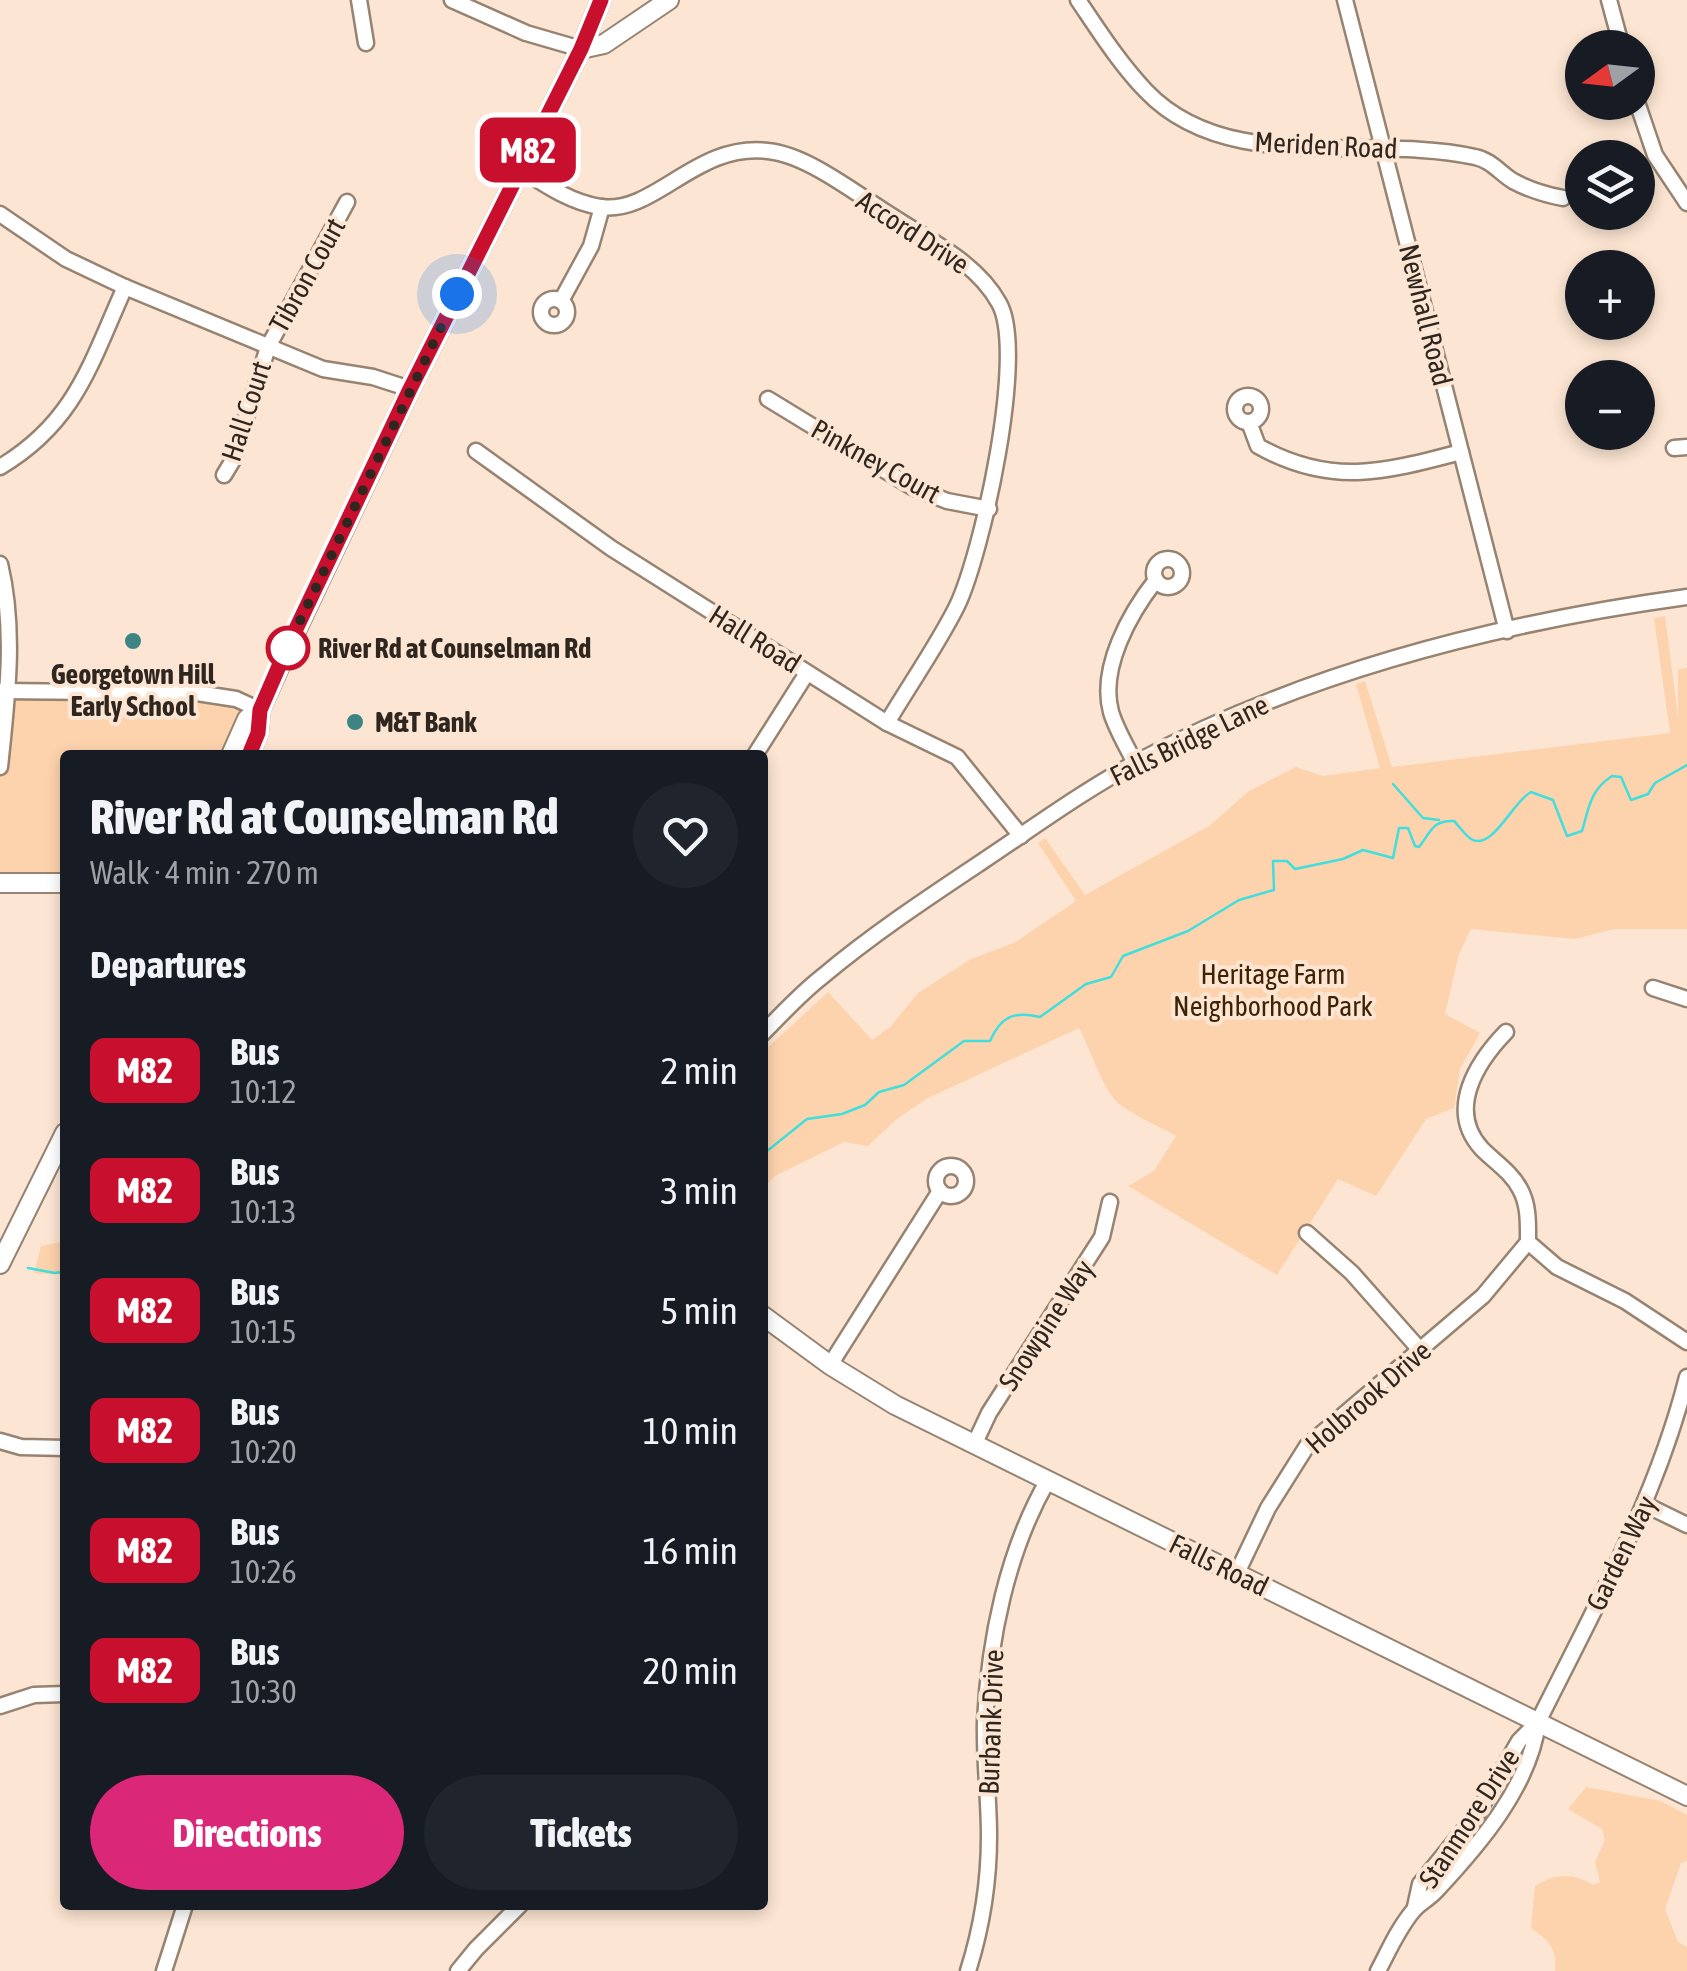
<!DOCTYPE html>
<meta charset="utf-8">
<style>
body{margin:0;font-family:"Asap Condensed",sans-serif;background:#20242c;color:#f1f3f6;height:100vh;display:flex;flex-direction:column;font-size:38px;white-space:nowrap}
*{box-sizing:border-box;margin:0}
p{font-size:32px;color:#9ea1a6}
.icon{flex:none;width:55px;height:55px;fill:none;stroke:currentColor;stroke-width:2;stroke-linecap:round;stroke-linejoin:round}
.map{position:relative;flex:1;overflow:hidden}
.drawer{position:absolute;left:60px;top:750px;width:708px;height:1160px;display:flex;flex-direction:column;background:#171b24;border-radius:10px;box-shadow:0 5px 15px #0003}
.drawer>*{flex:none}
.badge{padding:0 20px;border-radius:15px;font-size:35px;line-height:65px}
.needle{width:65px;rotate:255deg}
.buttons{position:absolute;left:1565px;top:30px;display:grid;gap:20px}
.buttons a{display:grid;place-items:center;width:90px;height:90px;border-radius:50%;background:#171b24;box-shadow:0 5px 15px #0003;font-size:50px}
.you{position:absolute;width:50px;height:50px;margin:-25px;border:8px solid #fff;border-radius:50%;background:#1a73e8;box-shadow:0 0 0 15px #1a73e833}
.map>.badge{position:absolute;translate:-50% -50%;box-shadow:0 0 0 5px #fff}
h2{padding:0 30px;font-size:38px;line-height:90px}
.round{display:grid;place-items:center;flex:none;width:105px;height:105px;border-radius:52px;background:#20242c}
.summary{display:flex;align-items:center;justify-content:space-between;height:170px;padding:0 30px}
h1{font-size:48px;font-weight:800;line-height:75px}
.primary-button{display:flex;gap:20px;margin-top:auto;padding:20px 30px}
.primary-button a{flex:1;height:115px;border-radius:60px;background:#db2777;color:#fff;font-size:40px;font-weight:800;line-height:115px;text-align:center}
.primary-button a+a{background:#20242c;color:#f1f3f6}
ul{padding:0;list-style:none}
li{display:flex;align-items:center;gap:30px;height:120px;padding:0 30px}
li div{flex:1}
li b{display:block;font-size:38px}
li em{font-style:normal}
li .badge{min-width:110px;font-weight:700;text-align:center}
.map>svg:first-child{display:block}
.green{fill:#fdd3ad}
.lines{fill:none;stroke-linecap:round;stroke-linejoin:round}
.stream{stroke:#40dedc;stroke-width:2.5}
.minor-casing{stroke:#978371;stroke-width:19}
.major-casing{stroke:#978371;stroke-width:22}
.minor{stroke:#fff;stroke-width:14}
.major{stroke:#fff;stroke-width:18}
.line-casing{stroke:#fff;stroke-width:22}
.line{stroke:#c8102e;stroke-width:15}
.walk{stroke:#2e261f;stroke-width:10;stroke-dasharray:0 18}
.poi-dot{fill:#3d8584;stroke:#fce5d2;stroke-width:4}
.stop-dot{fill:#fff;stroke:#c8102e;stroke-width:5}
.labels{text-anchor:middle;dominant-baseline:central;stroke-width:8;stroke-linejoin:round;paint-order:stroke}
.street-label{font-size:28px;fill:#2e261f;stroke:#fce5d2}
.stop-label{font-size:28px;font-weight:bold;fill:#2e261f;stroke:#fce5d2;text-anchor:start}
.poi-label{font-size:28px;font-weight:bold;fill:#2e261f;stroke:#fce5d2}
.park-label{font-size:28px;fill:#3f2202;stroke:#fce5d2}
</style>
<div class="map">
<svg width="1687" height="1971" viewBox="0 0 1687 1971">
<rect width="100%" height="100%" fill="#fce5d2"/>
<g class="green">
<path d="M1665,616L1678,716V669L1687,668V929H1614L1575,939L1471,929L1459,954L1445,1014L1480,1033L1460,1069L1454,1108L1426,1119L1376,1196L1338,1179L1277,1275L1128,1186L1154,1171L1176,1136C1161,1127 1125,1112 1114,1099C1099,1080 1091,1050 1079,1028L926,1099L897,1119L868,1146L844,1142L775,1176L763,1189V1052L828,992L872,1040L890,1027L918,993L971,959L1014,943L1076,901L1038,843L1045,838L1085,895L1209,826L1249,791L1296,767L1323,776L1380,768L1356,684L1365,681L1392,767L1670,733L1654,618Z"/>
<path d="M8,692L197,693L260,710L247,755H65V883H0V767Z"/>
<path d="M65,1241V1275L34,1273L41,1246Z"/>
<path d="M1586,1787L1661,1801L1687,1815V1861L1681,1863L1665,1909L1678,1942L1687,1947V1971H1555C1558,1948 1548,1940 1531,1928L1535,1886C1554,1874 1573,1872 1593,1885L1600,1882L1595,1862L1605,1840L1602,1829L1568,1809Z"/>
</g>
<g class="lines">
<g class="stream">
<path d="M1393,784L1423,818L1439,820"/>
<path d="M762,1155L807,1119L842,1114L865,1105L879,1092L904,1085L964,1041H990C1001,1016 1014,1011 1040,1017L1086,984L1111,977L1123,956L1188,931L1239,900L1274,890L1273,861H1287L1295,869L1343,859L1363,850L1393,858L1399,828H1408L1415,846L1419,847C1431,832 1432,820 1454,821C1459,826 1465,835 1471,839C1492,852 1513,801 1531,792L1553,800L1567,836L1582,831C1589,808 1590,790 1612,776L1621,777L1631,800L1648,794L1655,783L1687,765"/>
<path d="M28,1268L55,1273L65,1271"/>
</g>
<g class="minor-casing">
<g id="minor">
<path d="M359,0L366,43"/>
<path d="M452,0L526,33L581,49"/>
<path d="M1078,0C1099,31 1120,64 1146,91C1228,177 1371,133 1475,157C1491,160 1500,173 1513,181C1528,189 1547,195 1563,198"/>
<path d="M1345,0L1507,631"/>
<path d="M1609,0L1622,48"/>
<path d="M1637,102L1655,155L1687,203"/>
<path d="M519,168C544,184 569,202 600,207C655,215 696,142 768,151C809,155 860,197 895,218C932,242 977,263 999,303C1027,352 982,554 957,606C937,646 910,684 887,723"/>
<path d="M0,214L66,259L125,287L323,369L373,377L410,389"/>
<circle cx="554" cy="312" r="13"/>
<path d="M561,301L591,246L602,207"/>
<circle cx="1248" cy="409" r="13"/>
<path d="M768,399L912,487L947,501L989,509"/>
<path d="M1249,422L1258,446C1331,487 1385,472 1461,452"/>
<path d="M1674,448L1687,447"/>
<path d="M476,451L611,548L887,723L957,757L1021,836"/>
<path d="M0,467C76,422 91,362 125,287"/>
<path d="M224,475L233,460L268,347L347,202"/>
<circle cx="1168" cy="573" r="14"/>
<path d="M0,564C16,630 7,700 0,767"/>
<path d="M0,691L197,693L236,699L260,710"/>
<path d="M755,755L807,673"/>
<path d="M1135,763C1127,747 1116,729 1111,712C1099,668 1130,613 1156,580"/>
<path d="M1653,988L1687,999"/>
<path d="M1506,1032C1477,1062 1446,1110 1482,1149C1495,1162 1511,1172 1520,1189C1529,1205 1528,1224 1528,1242L1557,1267L1625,1301L1687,1342"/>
<path d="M762,1034C782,1014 801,993 823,976C873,934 929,897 983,861C1034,827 1083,791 1137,762C1306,671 1498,623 1687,597"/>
<circle cx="951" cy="1181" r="15"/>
<path d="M1307,1233L1352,1273L1421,1351"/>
<path d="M830,1365L940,1191"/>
<path d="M0,1441L21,1447L65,1448"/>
<path d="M974,1445L989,1413L1102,1237L1110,1202"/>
<path d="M1646,1505L1687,1525"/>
<path d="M1237,1573L1268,1508L1307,1446L1483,1296L1528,1242"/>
<path d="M0,1706L34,1695L65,1694"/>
<path d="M1415,1907L1420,1884L1477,1814L1519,1741L1538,1722C1594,1609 1656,1500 1687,1377"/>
<path d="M164,1971L185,1905"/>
<path d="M458,1971L476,1949L520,1905"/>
<path d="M968,1971C982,1927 989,1882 989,1836C989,1798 984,1759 985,1721C989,1640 1007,1551 1048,1480"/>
<path d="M1378,1971C1389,1950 1398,1929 1413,1911C1419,1903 1429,1899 1436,1891C1479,1845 1530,1786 1538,1722"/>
</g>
</g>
<g class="major-casing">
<g id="major">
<path d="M581,49L604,44L669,0"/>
<path d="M231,755L247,719L260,710"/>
<path d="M249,755L258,733L260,710L287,650L410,389L581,49L601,0"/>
<path d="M0,883H65"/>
<path d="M0,1264L65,1133"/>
<path d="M762,1315L830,1365L895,1405L1687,1796"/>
</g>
</g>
<use href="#minor" class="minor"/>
<use href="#major" class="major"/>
</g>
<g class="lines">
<g class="line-casing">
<path id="line" d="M249,755L258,733L260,710L286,650L410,389L581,49L601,0"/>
</g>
<use href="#line" class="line"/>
<path class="walk" d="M288,648L286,650L457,294"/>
</g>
<g class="poi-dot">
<circle cx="133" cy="641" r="10"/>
<circle cx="355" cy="722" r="10"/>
</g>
<circle class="stop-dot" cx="288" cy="648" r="20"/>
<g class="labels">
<g class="street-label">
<text transform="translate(1326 145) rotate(3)">Meriden Road</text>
<text transform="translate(913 232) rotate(33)">Accord Drive</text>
<text transform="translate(307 275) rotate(-61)">Tibron Court</text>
<text transform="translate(1426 315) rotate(76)">Newhall Road</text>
<text transform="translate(246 411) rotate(-72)">Hall Court</text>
<text transform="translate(876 461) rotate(29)">Pinkney Court</text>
<text transform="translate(755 639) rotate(32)">Hall Road</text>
<text transform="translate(1189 740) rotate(-26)">Falls Bridge Lane</text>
<text transform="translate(1046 1325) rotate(-57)">Snowpine Way</text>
<text transform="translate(1368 1397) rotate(-41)">Holbrook Drive</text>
<text transform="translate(1621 1553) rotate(-64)">Garden Way</text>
<text transform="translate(1219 1565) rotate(26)">Falls Road</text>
<text transform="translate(991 1722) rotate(-88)">Burbank Drive</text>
<text transform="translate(1469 1818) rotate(-57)">Stanmore Drive</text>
</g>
<g class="stop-label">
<text x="318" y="648">River Rd at Counselman Rd</text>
</g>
<g class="poi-label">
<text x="133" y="674">Georgetown Hill<tspan x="133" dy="32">Early School</tspan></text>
<text x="375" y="722" text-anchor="start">M&amp;T Bank</text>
</g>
<g class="park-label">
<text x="1273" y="974">Heritage Farm<tspan x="1273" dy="32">Neighborhood Park</tspan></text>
</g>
</g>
</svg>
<div class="buttons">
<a><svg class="needle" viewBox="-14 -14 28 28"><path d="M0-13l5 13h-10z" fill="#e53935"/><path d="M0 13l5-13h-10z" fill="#9ea1a6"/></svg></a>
<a><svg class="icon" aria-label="layers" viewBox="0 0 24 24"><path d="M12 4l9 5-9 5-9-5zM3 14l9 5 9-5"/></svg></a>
<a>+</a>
<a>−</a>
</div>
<div class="you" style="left:457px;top:294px"></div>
<b class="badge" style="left:528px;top:150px;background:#c8102e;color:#fff">M82</b>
<section class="drawer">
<div class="summary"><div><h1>River Rd at Counselman Rd</h1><p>Walk · 4 min · 270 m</p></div><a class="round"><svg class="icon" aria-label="heart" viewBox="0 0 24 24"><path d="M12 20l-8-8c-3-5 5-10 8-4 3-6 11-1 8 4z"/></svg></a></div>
<h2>Departures</h2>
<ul>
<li><span class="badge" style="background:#c8102e;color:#fff">M82</span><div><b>Bus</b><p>10:12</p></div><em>2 min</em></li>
<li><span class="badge" style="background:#c8102e;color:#fff">M82</span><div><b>Bus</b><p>10:13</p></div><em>3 min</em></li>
<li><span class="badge" style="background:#c8102e;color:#fff">M82</span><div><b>Bus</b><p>10:15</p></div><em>5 min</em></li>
<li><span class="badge" style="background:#c8102e;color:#fff">M82</span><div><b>Bus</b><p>10:20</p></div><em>10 min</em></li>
<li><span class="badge" style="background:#c8102e;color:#fff">M82</span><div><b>Bus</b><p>10:26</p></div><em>16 min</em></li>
<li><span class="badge" style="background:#c8102e;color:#fff">M82</span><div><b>Bus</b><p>10:30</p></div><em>20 min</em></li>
</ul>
<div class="primary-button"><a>Directions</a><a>Tickets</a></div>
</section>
</div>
